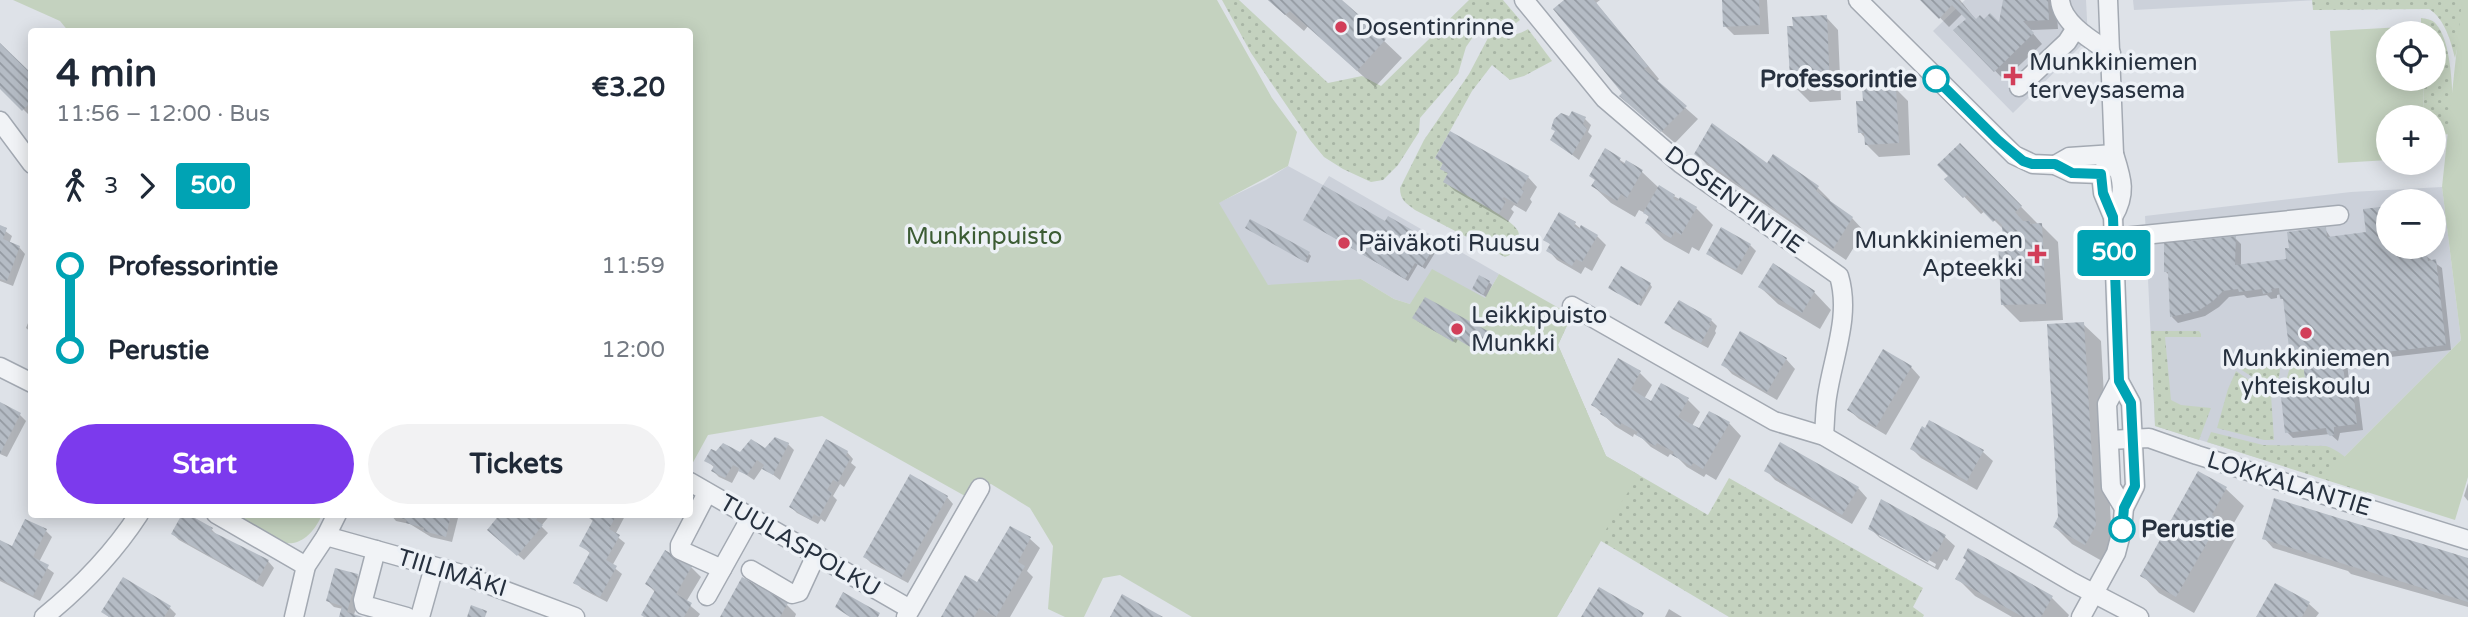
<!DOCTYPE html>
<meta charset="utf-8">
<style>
body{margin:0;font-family:"Varela Round",sans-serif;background:#f2f2f3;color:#1f2937;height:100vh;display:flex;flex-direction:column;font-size:26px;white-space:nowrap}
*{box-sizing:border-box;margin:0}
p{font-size:23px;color:#747a83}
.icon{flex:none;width:38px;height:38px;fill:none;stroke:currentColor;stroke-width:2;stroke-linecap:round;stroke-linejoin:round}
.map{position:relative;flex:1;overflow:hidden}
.details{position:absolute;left:28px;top:28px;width:665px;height:490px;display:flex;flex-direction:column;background:#fff;border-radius:7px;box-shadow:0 4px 18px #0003}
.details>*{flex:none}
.badge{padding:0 14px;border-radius:5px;font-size:24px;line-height:46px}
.tools{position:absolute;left:2376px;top:21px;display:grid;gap:14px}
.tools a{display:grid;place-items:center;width:70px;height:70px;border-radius:50%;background:#fff;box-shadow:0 4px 18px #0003;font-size:35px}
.map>.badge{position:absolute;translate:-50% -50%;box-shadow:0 0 0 4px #fff}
.legs{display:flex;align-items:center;gap:10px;height:77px;padding:0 28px;font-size:23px}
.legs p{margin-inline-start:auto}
.summary{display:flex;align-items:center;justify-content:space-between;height:119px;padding:0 28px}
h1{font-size:38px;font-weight:700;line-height:52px}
.cta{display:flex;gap:14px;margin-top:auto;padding:14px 28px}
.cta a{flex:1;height:80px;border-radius:42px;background:#7c3aed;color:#fff;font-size:28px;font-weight:700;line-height:80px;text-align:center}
.cta a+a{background:#f2f2f3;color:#1f2937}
ul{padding:0 28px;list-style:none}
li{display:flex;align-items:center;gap:24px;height:84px;font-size:26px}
li i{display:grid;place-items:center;width:10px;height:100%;margin:0 9px;background:currentColor}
li i::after{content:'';width:18px;height:18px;margin:-9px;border:5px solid;border-radius:50%;background:#fff}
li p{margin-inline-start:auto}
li:first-child i{background:linear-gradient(#0000 50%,currentColor 0)}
li:last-child i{background:linear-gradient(currentColor 50%,#0000 0)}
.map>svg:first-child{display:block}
.built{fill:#ccd1da;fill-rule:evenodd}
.grass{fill:url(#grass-dots)}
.park{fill:#c4d2bf}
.shadow{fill:#0003;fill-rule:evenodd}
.building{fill:url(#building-back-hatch)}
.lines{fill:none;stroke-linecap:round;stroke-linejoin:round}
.minor-casing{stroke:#a3a9b2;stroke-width:21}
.minor{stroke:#f1f3f6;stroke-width:18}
.line-1-casing{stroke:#fff;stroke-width:16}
.line-1{stroke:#00a3b4;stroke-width:10}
.poi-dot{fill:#d23e59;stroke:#edf1f6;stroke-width:2.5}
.stop-1-dot{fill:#fff;stroke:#00a3b4;stroke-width:3.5}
.labels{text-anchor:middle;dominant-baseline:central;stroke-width:7;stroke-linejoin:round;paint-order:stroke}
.poi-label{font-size:24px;fill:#27313f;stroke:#edf1f6;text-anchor:start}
.stop-label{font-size:24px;font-weight:bold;fill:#27313f;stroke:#edf1f6;text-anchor:end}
.street-label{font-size:24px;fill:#27313f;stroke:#edf1f6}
.park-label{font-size:24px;fill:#3c5c34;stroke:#edf1f6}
</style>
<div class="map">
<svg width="2468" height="617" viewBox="0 0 2468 617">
<defs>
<pattern id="grass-dots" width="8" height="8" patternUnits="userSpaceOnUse" patternTransform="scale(1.75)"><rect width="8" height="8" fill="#c4d2bf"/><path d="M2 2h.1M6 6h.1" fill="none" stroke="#a8b5a5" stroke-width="1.8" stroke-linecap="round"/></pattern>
<pattern id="building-back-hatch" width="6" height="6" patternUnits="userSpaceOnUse" patternTransform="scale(1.75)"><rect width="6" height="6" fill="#b5bcc5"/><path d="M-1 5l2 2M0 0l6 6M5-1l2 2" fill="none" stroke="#9399a1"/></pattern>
</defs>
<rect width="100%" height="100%" fill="#dee2e8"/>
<g class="built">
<path d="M1965,0H2086L2088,39L2013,113L1933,31Z"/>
<path d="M2133,0H2318L2134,10Z"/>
<path d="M1288,166L1323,185L1329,176L1499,274L1485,298L1410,304L1394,299L1361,279L1268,286L1218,203L1266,180Z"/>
<path d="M2442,187L2461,340L2323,478L2155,426L2145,216L2351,192ZM2389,201H2434V247H2389Z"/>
</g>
<g class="grass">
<path d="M1222,0H1239L1328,83L1362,76L1381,86L1469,0H1503L1520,20L1516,23L1488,26L1477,31L1466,47L1458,74L1420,118L1419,132L1398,165L1383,180L1371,182L1343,169L1324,157L1310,140L1251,53Z"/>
<path d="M2312,0H2468L2455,58C2451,42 2445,19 2429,9L2313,10Z"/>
<path d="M2421,18C2426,19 2432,19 2436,24C2454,44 2453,107 2453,134L2434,135V117H2432V113L2424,114L2423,79H2434V33H2421Z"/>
<path d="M1528,29L1552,61L1524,76L1510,80L1492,65L1472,91L1435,158L1443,163L1440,169L1448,173L1444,182C1458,191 1512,218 1518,231C1520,236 1519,241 1517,246C1513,252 1511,255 1505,257L1415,210C1406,203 1400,200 1400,188L1424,140L1469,74L1488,38C1502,35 1515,37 1528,29Z"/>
<path d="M1569,321L1558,345L1606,456L1708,515L1729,478L1923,588L1913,607L1924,615L1923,617H1729L1601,541L1557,617L1603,471L1538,355Z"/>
<path d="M2151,331H2199L2201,334V337H2165L2171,400L2181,405L2211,408L2199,440L2155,426Z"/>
<path d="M2275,358L2279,359C2282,371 2278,380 2274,391L2237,367L2249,361Z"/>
<path d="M2303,362L2307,394L2281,397L2291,364Z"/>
<path d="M2236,371L2271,395L2274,440H2264L2217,428L2228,389Z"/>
<path d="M2211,432L2263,445L2326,446C2349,454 2358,471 2367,493L2207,442Z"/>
</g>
<g class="park">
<path d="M13,0H1217L1272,98L1297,132L1288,166L1219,203L1268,285L1361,279L1394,299L1410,304L1432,269L1485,298L1499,274L1580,320L1569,321L1558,345L1606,456L1639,475L1621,503L1557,617H1192L1120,575L1103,578L1084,617H1065L1048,609L1053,546L1030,508L991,484L965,496L822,416L708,435L691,466L690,465V32H69L60,21Z"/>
<path d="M2462,0H2468V477L2455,520L2323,478L2461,340L2442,187Z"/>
<path d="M2421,26V33H2389V79H2423L2424,117H2389V160L2338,163L2330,31Z"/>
<path d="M234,515H322C315,530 303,546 284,543Z"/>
</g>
<g class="shadow">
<path d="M1268,0H1341L1402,58L1375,87L1308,26L1304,31Z"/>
<path d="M1567,0H1600L1596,3L1659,79L1656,82L1698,119L1675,143L1634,108Z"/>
<path d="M1724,0H1767L1769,34L1734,35L1725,26Z"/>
<path d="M1923,0H1960L1977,21L2000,25L2006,0H2056L2058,29L2030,30L2042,44L2004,80L1956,30L1968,19L1963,13L1949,27Z"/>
<path d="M1826,17L1838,30L1841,100L1810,102L1797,89V83L1791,77L1795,28Z"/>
<path d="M0,45L32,77V113L29,115L0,86Z"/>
<path d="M1895,88L1908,101L1910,155L1879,157L1866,144V139L1860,132L1865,102Z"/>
<path d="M1573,113L1585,119L1591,125L1588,132L1592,136L1579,160L1552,140Z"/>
<path d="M1960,145L2039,225H2041L2058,242L2063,320L2020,322L2003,305L2004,230L1985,211L1981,214L1947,179Z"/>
<path d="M1605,150L1626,164L1642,172L1659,188L1696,208L1713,225L1699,251L1692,247L1689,254L1664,240L1647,223L1650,218L1645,213L1639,210L1635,217L1611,203L1593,186Z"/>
<path d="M1696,153L1768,165L1818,188L1830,200L1829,202L1852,218L1864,231L1846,260L1708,166Z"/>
<path d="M1437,158L1528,177L1537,187L1530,199L1532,202L1526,212L1514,205L1511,209L1514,212L1508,222L1455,191L1445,182L1449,175L1442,168L1444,165Z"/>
<path d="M1308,222L1386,224L1438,248L1425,269L1418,264L1408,281Z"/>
<path d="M1575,224L1581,229L1597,236L1606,245L1592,271L1585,267L1581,274L1557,260L1548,250L1551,245L1546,240Z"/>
<path d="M0,227L12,236L9,244L19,247L25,254L13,286L0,281Z"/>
<path d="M1247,228L1309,254L1311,256L1308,263Z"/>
<path d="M2325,229L2331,238L2389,247H2425L2426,256L2442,268L2451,350L2347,362L2350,391L2359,397L2363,430L2340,433L2338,441L2330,434L2293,438L2287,432L2309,395L2306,368L2299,369L2293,363L2286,302L2281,294L2277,295V298L2271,299L2267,295L2247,298L2244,295L2229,297L2219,307L2205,316L2178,323L2172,317L2170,276L2166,272L2189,238L2192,242L2235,238L2241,244V266L2288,260Z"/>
<path d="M1750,245L1756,251L1742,275L1714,259L1708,253Z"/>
<path d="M1489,282L1492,285L1486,297L1474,289Z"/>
<path d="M1650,284L1652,287L1641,306L1613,290Z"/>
<path d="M1760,287L1814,292L1831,310L1820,329L1778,304Z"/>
<path d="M1675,307L1711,320L1717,326L1715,331L1716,333L1708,348L1672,329L1666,322Z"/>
<path d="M32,313V333L26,328Z"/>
<path d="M1417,321L1496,337L1498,340L1495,346L1489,342L1482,353L1458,339L1456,343Z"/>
<path d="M2083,324L2101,341L2112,543L2102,561L2072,544L2055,527L2060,518Z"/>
<path d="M1786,359L1795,369L1777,400L1732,374L1723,364Z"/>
<path d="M1911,367L1920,377L1886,435L1859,419L1849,410Z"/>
<path d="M1640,373L1652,385L1644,399L1652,403L1688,400L1700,412L1692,426L1700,431L1729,423L1741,436L1716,480L1706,474L1704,477L1687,467L1678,458L1670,454L1668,457L1651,447L1642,438L1634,434L1633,437L1615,426L1593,405Z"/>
<path d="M0,404L20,415L26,421L7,457L0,454Z"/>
<path d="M1930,422L1983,452L1993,461L1977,490L1921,458L1912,449Z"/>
<path d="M788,444L794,450L780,480L763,467L754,480L739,470L732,483L719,477L713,471L715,468L706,460Z"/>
<path d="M847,452L853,459L851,463L856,467L844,487L840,484L833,496L837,500L825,522L821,519L818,524L797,513L791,507Z"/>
<path d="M1766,470L1858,488L1867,498L1852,524L1775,480Z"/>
<path d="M2199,473L2226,489L2244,506L2229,531L2236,538L2194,613L2159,593L2142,575Z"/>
<path d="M2468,483V501L2464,496Z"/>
<path d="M947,497L953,504L908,583L871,563L865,557Z"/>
<path d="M1882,501L1945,537L1955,546L1947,561L1944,559L1938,570L1880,538L1870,528ZM1879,532L1936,564L1935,567L1879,536Z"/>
<path d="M390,514H459L452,542L431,537L410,524L396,521Z"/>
<path d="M503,514H551L541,526L548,533L524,560L495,536Z"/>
<path d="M585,514H626L615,535L625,543L612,566L622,574L607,602L582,589L576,583L591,554L581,545L594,522Z"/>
<path d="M1011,528L1030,539L1040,548L1027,571L1033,577L1010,617H943L977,584Z"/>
<path d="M212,530L219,537L268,561L274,568L263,587L179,540L173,534Z"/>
<path d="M46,531L52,537L39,562L54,573L40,601L0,581V542L12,549Z"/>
<path d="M2264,538L2468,560V607L2351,574L2348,571L2273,548Z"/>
<path d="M665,552L691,567L701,577L686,602L700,614L698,617H645L655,592L647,584Z"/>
<path d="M1968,561L2052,598L2069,615L2068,617H2012L1975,596L1958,579Z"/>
<path d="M357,575L363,582L354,615L359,617H341L343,609L334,607L328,601Z"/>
<path d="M124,579L170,608L176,614L174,617H109L103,612Z"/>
<path d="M2309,604L2319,613L2316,617H2258Z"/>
<path d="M787,605L796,614L795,617H722Z"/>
<path d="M1669,609L1682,617H1665Z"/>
</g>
<g class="building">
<path d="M1268,0H1342L1386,39L1357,71L1290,11L1285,15Z"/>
<path d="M1564,0H1594L1648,66L1644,69L1687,106L1661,132L1619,96L1622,93L1553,9Z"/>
<path d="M1722,0H1759L1760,25L1723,27Z"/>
<path d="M1920,0H1958L1976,19L1980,15L1984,19L1990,13L1999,22L2003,0H2048L2049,20L2023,21L2034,33L1994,72L1953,30L1966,19L1952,5L1939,19Z"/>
<path d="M1827,15L1830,88L1796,90L1795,78H1790L1787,26H1793L1792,17Z"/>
<path d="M0,43L32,74V101L22,111L0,89Z"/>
<path d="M1896,87L1899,143L1865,145L1864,133H1858L1856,101H1863L1862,88Z"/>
<path d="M1572,111L1586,117L1583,124L1587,129L1572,155L1550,140L1555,131L1551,129L1554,119L1561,113L1569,116Z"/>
<path d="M1712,123L1767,163L1773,154L1819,186L1816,191L1853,217L1833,249L1694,154Z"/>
<path d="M1450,131L1529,176L1521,189L1524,191L1517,204L1504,197L1502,199L1506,201L1499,214L1443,182L1448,173L1440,169L1443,163L1435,158Z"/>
<path d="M1960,143L2022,206L2015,212L2023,221H2030V224L2042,223L2046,304L2001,305L1998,240H2003L2002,225L1996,219L1993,222L1967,195L1963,198L1944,179L1948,176L1937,165Z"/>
<path d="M1605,148L1621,158L1619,161L1624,164L1626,160L1643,170L1627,198L1621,194L1617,201L1591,186L1595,180L1589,176Z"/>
<path d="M1323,185L1385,221L1388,216L1436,244L1422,267L1415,263L1405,279L1303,220Z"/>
<path d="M1659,185L1675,195L1673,198L1675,200L1678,201L1680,197L1697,207L1681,235L1675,231L1671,238L1645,223L1649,216L1643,213Z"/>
<path d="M2389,206V247H2420L2421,256L2427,255L2428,261L2436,259L2446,345L2342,357L2346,390L2353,389L2357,424L2334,427V435L2330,436L2327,433L2326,428L2285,433L2281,397L2307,394L2303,362L2291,364L2283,299H2280L2279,288L2271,289L2272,292L2263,294L2262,289L2239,292L2238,289L2223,291L2213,301L2198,311L2170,317L2168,272H2164V242L2166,240L2189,237L2190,241L2236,236L2235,265L2286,259L2285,248H2289L2287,232L2326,227L2327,237L2366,232L2363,209Z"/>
<path d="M1559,212L1576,222L1574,226L1579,229L1581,225L1598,235L1582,262L1576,259L1572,266L1546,251L1550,244L1543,240Z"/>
<path d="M1250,219L1310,252L1305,262L1245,228Z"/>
<path d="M0,225L7,228L3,239L20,246L7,281L0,279Z"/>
<path d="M1721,227L1751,244L1736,270L1706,254Z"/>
<path d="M1773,263L1815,291L1802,313L1758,287Z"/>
<path d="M1621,266L1651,283L1638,305L1608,288Z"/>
<path d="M1479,275L1490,281L1483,295L1472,289Z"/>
<path d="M1425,297L1497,336L1492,345L1486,341L1479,352L1455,338L1453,342L1412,318Z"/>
<path d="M1679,300L1712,319L1709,324L1711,325L1701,343L1664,323Z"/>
<path d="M2084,322L2096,525L2085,545L2053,527L2058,517L2047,324Z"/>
<path d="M1740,331L1787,358L1767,392L1721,365Z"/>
<path d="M1883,349L1912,366L1876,427L1847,410Z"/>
<path d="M1618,358L1641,371L1631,389L1651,401L1661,383L1689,398L1678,417L1693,425L1699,428L1709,411L1730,422L1703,469L1693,463L1691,466L1672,455L1674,452L1657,443L1655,446L1636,435L1638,432L1621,423L1620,426L1600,414L1602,411L1591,405Z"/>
<path d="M0,402L21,413L0,454Z"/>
<path d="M1929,420L1984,450L1967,481L1910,449L1922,426L1925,428Z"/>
<path d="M775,437L789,443L773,475L762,469L764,465L757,460L747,475L738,471L739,468L733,465L725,478L711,471L714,466L704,461L711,449L716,451L723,443L740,452L751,439L765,448Z"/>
<path d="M826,439L848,451L846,456L850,459L838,482L833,480L827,490L832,493L819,517L814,514L811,520L789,507Z"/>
<path d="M1780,442L1859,487L1842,515L1764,471Z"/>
<path d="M2198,471L2227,487L2212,515L2220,520L2176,597L2140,576Z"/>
<path d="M910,474L948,496L901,578L863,557Z"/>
<path d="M2274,498L2468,558V602L2262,539Z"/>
<path d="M1881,499L1946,535L1937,552L1934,551L1928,562L1868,529Z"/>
<path d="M182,514H188L213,528L211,531L269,560L256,582L171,534Z"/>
<path d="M389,514H451L446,537L423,531L424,528L406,523L407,520Z"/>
<path d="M500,514H540L536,520L543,525L517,556L487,530Z"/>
<path d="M581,514H617L609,529L620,535L606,560L617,566L600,597L573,583L590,552L579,546L593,520Z"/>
<path d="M25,519L47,529L33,557L49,565L33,596L0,579V540L12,546Z"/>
<path d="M1010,526L1031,537L1018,562L1025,566L996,617L979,608L974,617H941L965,575L977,582Z"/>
<path d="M1968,548L2053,596L2041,617H2023L1955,579L1966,560L1963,558Z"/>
<path d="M665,550L692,566L676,594L692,603L684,617H644L641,615L655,590L645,584Z"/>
<path d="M335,568L358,574L347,612L363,617H339L342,606L326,601Z"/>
<path d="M123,577L171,606L164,617H109L101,612Z"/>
<path d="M742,577L788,603L780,617H720Z"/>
<path d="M2275,583L2310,602L2302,617H2256Z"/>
<path d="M1599,587L1644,613L1642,617H1581Z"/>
<path d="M843,592L880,613L878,617H850L835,607Z"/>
<path d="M1122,594L1163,617H1110Z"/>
<path d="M471,605L487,611L485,617H467Z"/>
</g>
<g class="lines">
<g class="minor-casing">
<g id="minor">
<path d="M1524,0L1605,99L1681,164L1839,276C1851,316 1833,356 1827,397C1825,410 1825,423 1824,436"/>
<path d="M1858,0L2014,155L2033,164L2055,165L2072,173L2101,174"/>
<path d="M2060,0C2062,24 2093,41 2111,53"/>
<path d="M2019,87L2067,42L2076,28"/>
<path d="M0,121L32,164"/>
<path d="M2055,165L2069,157L2114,154C2122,179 2127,193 2113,217"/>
<path d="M2114,238L2339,215"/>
<path d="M1572,306L1774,421L1824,436L2072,582L2139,617"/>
<path d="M0,367L32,383"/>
<path d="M2119,381L2107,404L2111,487L2124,508"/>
<path d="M2109,440L2149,438L2197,455L2468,540"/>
<path d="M690,482L910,609"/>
<path d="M707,493L680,545V550L722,569"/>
<path d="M216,514L306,566"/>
<path d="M326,536L458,573L575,617"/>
<path d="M376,550L363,600L364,605L407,617"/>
<path d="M751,570L792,594L799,592L816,555"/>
<path d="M707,596L751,517"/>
<path d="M44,617C81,587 113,554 139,514"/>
<path d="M294,617L306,566L326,536L337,514"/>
<path d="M420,617L434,567"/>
<path d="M906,617L980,488"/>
<path d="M2081,617L2116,553L2122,530L2124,508L2135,486L2131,403L2119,381L2113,217L2103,193L2101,174L2114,154L2108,0"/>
</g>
</g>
<use href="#minor" class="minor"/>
</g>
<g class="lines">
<g class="line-1-casing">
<path id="line-1" d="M1936,79L1998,140L2023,161L2032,164H2055L2072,173L2101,174L2103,193L2113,217L2119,381L2131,403L2135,486L2124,508L2122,529"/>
</g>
<use href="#line-1" class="line-1"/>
</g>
<g class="poi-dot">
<circle cx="1341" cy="27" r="7"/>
<path d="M2009.5 65.5h7v7h7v7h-7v7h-7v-7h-7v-7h7z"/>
<circle cx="1344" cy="243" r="7"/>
<path d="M2033.5 243.5h7v7h7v7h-7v7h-7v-7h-7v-7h7z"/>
<circle cx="1457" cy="329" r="7"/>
<circle cx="2306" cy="333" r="7"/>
</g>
<g class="stop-1-dot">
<circle cx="1936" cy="79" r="12"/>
<circle cx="2122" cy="529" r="12"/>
</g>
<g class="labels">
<g class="poi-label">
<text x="1355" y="27">Dosentinrinne</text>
<text x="2029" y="62">Munkkiniemen<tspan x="2029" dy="28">terveysasema</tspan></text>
<text x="2023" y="240" text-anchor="end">Munkkiniemen<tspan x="2023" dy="28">Apteekki</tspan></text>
<text x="1358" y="243">Päiväkoti Ruusu</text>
<text x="1471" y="315">Leikkipuisto<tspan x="1471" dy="28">Munkki</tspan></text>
<text x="2306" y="358" text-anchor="middle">Munkkiniemen<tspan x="2306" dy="28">yhteiskoulu</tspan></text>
</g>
<g class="stop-label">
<text x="1917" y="79">Professorintie</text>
<text x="2141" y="529" text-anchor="start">Perustie</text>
</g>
<g class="street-label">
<text transform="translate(1734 200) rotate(36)">DOSENTINTIE</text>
<text transform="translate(2289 484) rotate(17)">LOKKALANTIE</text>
<text transform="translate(800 546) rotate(30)">TUULASPOLKU</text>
<text transform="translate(452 573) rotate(17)">TIILIMÄKI</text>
</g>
<g class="park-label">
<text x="984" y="236">Munkinpuisto</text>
</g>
</g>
</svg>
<div class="tools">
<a><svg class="icon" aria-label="locate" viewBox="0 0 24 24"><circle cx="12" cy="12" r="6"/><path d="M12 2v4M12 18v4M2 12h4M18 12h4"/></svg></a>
<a>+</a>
<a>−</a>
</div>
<b class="badge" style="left:2114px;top:253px;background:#00a3b4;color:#fff">500</b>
<section class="details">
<div class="summary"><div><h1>4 min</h1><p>11:56 – 12:00 · Bus</p></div><b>€3.20</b></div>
<div class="legs"><svg class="icon" aria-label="walk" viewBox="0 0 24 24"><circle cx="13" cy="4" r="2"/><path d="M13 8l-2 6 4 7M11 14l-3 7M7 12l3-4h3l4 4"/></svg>3<svg class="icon" aria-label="forward" viewBox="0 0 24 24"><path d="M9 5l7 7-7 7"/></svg><b class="badge" style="background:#00a3b4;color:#fff">500</b></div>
<ul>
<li><i style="color:#00a3b4"></i><b>Professorintie</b><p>11:59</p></li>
<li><i style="color:#00a3b4"></i><b>Perustie</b><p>12:00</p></li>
</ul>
<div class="cta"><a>Start</a><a>Tickets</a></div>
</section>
</div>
